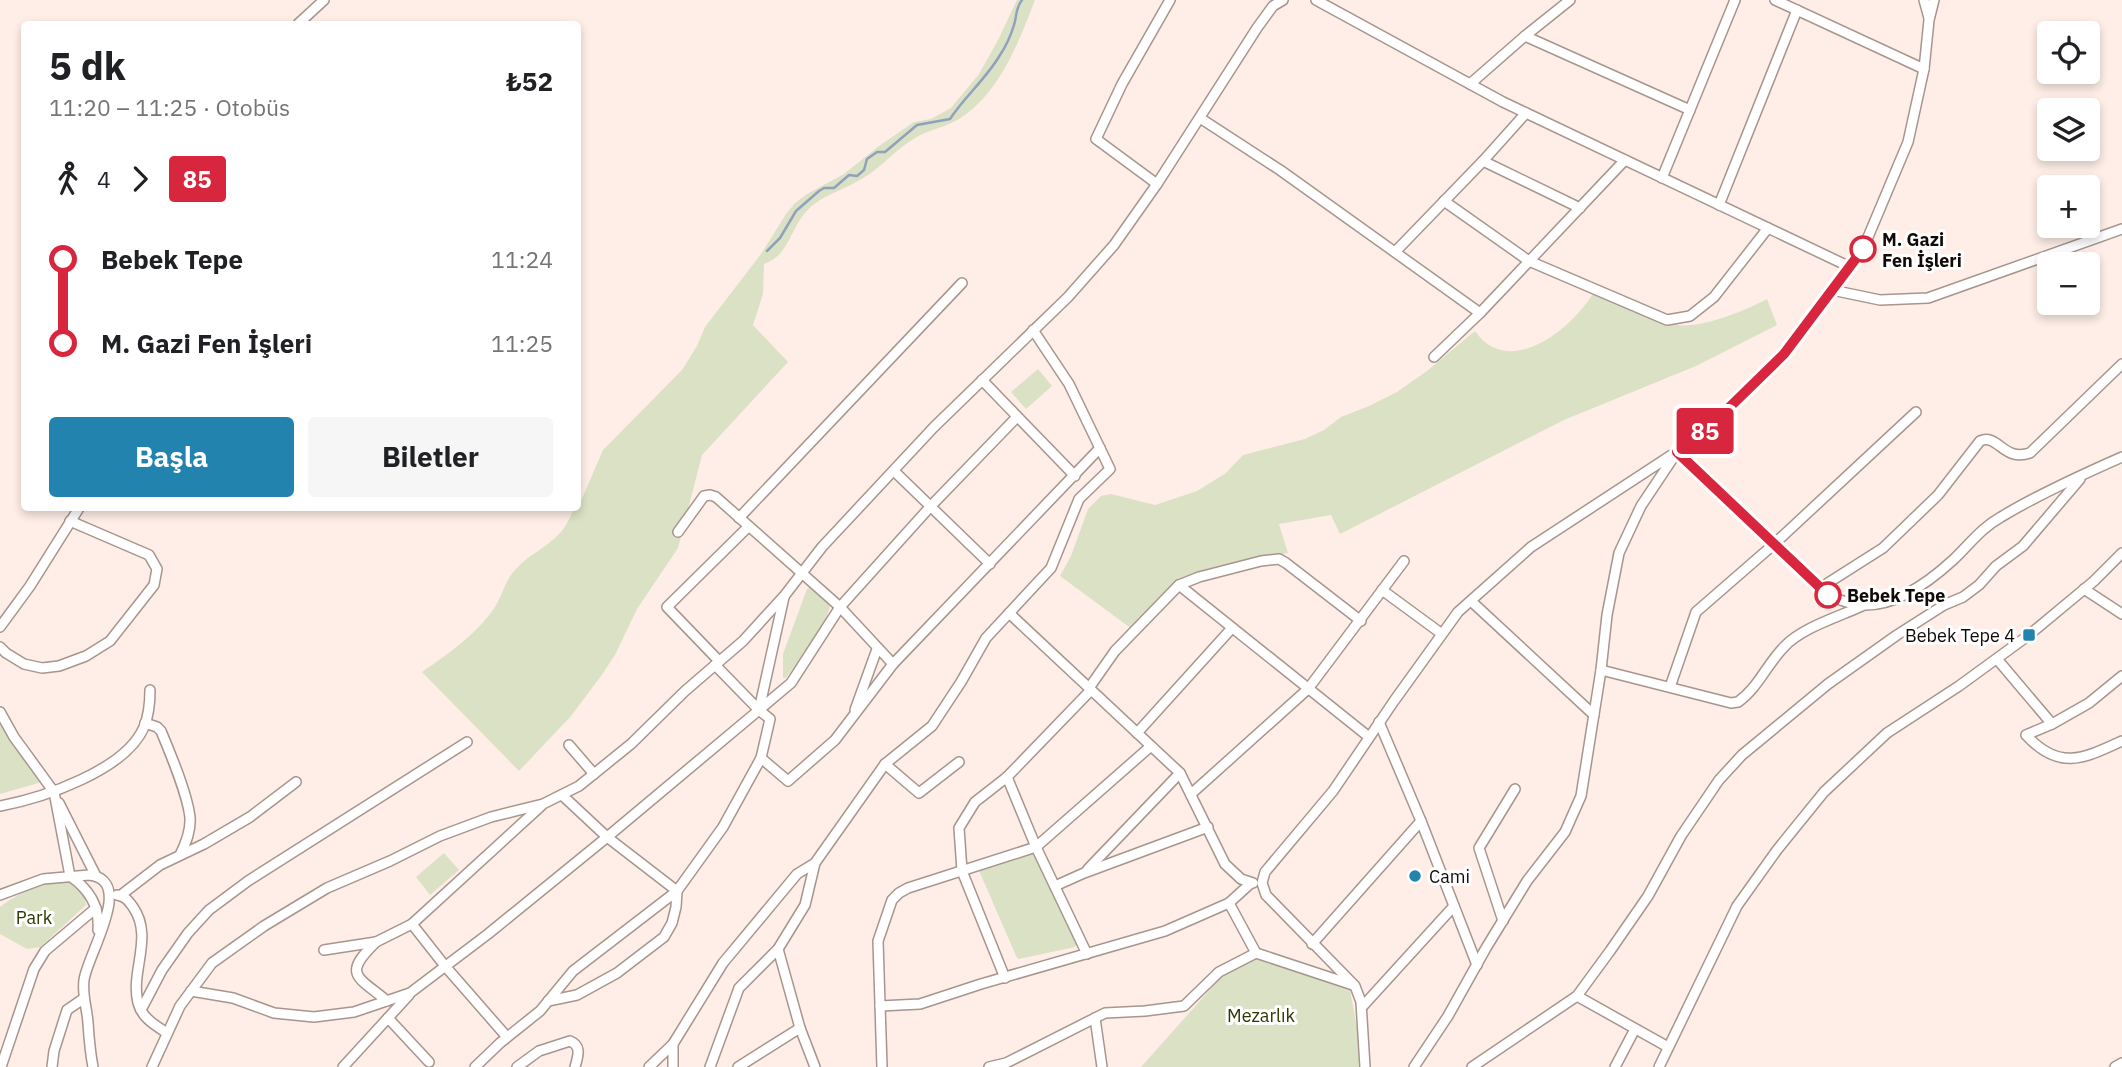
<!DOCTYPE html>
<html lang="tr">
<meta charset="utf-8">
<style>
body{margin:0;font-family:"IBM Plex Sans",sans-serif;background:#f6f6f6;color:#202124;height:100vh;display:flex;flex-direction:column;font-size:26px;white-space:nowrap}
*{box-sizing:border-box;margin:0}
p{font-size:23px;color:#757577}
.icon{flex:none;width:38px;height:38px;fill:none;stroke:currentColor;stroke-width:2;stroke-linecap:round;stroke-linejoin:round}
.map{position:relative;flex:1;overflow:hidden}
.drawer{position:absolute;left:21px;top:21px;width:560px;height:490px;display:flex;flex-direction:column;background:#fff;border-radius:7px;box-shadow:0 4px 10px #0003}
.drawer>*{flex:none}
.badge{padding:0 14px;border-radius:5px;font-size:24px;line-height:46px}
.buttons{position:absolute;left:2037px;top:21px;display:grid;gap:14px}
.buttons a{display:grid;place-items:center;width:63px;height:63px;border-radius:7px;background:#fff;box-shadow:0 4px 10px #0003;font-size:35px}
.map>.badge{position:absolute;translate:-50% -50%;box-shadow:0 0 0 4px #fff}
.legs{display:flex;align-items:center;gap:10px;height:77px;padding:0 28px;font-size:23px}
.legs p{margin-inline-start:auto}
.summary{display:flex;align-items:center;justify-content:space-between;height:119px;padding:0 28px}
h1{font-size:38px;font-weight:700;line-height:52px}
.button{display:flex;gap:14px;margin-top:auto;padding:14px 28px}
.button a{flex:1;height:80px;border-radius:7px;background:#2383af;color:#fff;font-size:28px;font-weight:700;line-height:80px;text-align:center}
.button a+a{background:#f6f6f6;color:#202124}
ul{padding:0 28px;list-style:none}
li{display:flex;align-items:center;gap:24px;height:84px;font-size:26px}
li i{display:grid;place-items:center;width:10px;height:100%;margin:0 9px;background:currentColor}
li i::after{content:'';width:18px;height:18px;margin:-9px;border:5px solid;border-radius:50%;background:#fff}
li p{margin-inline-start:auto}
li:first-child i{background:linear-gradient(#0000 50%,currentColor 0)}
li:last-child i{background:linear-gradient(currentColor 50%,#0000 0)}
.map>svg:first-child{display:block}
.green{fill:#dbe1c5}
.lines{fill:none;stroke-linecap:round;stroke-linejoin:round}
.stream{stroke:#91a0bb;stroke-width:2.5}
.minor-casing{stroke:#a7958e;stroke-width:12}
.minor{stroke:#fff;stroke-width:9}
.line-1-casing{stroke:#fff;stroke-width:16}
.line-1{stroke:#d7263d;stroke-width:10}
.stop-1-dot{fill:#fff;stroke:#d7263d;stroke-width:3.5}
.poi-dot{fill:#2383af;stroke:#fff;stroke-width:2.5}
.labels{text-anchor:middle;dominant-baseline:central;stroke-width:6;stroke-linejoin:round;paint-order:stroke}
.stop-label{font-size:18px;font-weight:bold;fill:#100a08;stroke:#fff;text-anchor:start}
.poi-label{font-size:18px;fill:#100a08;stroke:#fff;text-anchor:end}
.park-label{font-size:18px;fill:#303600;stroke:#fff}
</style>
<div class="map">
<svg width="2122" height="1067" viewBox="0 0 2122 1067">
<rect width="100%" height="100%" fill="#feeee7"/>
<g class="green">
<path d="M1017,0H1035C1019,42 999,94 959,119C946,127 928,130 915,138C896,149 883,166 865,177C848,188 829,193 813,205C789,225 792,254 764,264L763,294L753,325L788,362L702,455L678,548L637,609L615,655L601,676L571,716L519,771L422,672C448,654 477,634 495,607C503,594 505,580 516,569C528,555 546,548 558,535C566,528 570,516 575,508H578L603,450L682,370L697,346L705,327L761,254L786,214L795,203L807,194L844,174L879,146L914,122L931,119L951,108L979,74L998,40Z"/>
<path d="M1595,290C1619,300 1647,317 1671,324C1696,331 1745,311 1767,299L1777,325L1696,366L1564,420L1340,534L1331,515L1279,524L1288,553L1196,572L1182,582L1132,629L1060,576L1071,556L1088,509L1101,496L1111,494L1155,505L1197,491L1226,473L1243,455L1305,439L1324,430L1341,417L1369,406L1397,392L1427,371L1475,331C1509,381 1575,327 1595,290Z"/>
<path d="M1038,369L1052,386L1026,409L1011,392Z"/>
<path d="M811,587L830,604C828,626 799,659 786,678H783V654L807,589Z"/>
<path d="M0,724L42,782L0,794Z"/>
<path d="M1037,849L1044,853L1080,936L1075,947L1019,959L1017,958L977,866Z"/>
<path d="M444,853L459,870L430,895L416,877Z"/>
<path d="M78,878L84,887L86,905L40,947L27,949L0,934V907C23,889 49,881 78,878Z"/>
<path d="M1260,957L1350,990L1358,1033L1359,1067H1141L1224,974Z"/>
</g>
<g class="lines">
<path class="stream" d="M767,251L780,238L796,211L819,191L824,188H834L849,175L857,176L864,170L867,159L877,152H885L917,125L950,119C965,96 986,79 1000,55C1006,46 1011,35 1014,25C1017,16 1015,9 1022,0"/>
<g class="minor-casing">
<g id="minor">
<path d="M1316,0L1503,102L1850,267"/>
<path d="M1775,0L1924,69"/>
<path d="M1924,0L1929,18"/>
<path d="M298,24L324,0"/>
<path d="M1525,36L1690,110"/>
<path d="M1470,84L1525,36L1570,0"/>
<path d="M1200,118L1280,170L1480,313"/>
<path d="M1483,161L1580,208"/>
<path d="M1662,178L1735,0"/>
<path d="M1157,184L1096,139L1122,84L1170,0"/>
<path d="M1444,201L1529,261L1667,320L1690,316L1714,297L1768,228"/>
<path d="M1719,205L1797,10"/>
<path d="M1395,252L1483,161L1526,113"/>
<path d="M1832,290L1880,300L1928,298L2122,229"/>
<path d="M1434,357L1480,313L1625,160"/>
<path d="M982,380L1075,476"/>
<path d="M894,471L990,564"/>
<path d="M739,518L962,283"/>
<path d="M678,532L704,496L710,495L716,497L840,607L893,664"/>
<path d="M1179,585L1369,737"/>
<path d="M1820,588L1883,548L1938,495L1980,441C1998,433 2003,462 2030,453L2122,364"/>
<path d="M2084,589L2122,614"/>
<path d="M1382,590L1442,634"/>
<path d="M1471,601L1594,715"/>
<path d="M1009,613L1180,773L1225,864L1241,879L1253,883"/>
<path d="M0,627L30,586L79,508"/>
<path d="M0,647L6,653L24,664L42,668L59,666L86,656L110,641L154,585L157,569L149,555L70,521"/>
<path d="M1997,659L2052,724"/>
<path d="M719,661L667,607L748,527"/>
<path d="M1601,670L1731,703L1738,702C1758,688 1767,664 1784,647C1801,628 1838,617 1862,606"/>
<path d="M2122,676L2089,703L2052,724L2026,735C2059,771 2083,759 2122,741"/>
<path d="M1670,687L1696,612L1773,545L1916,412"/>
<path d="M1089,688L1115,651L1179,585L1199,577L1261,561L1279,559L1286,563L1361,621"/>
<path d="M759,710L791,683L840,607L930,507L1017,417"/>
<path d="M855,710L877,649"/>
<path d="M0,712L14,737L54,792L70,876C89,889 100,906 98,930"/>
<path d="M1379,722L1421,821L1477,965"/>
<path d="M145,723L157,727L161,731C171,755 187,793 190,817C191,831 186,843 180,855"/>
<path d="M1137,733L1232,628"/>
<path d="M569,745L594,774"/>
<path d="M761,758L788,781L835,740L893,664L1100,448"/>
<path d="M885,764L919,793L959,762"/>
<path d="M1007,777L1036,847L1087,954"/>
<path d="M1191,794L1308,689L1404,561"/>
<path d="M562,795L607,837L677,891L723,827L761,758L770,719L759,710L715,665"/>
<path d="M59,803L96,876"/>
<path d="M0,806C43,798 126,770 144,727C149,715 150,703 150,690"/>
<path d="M1088,869L1180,773"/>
<path d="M1055,886L1084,873L1208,827"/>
<path d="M0,895L43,879L89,875C136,880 87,955 84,980C82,995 87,1008 88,1023C89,1038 90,1052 93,1067"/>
<path d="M117,895C125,896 129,901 133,907C154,937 130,971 138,1003C142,1018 155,1025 167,1033"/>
<path d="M121,895L160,865L204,844L250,817L296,782"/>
<path d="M1229,903L1256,953"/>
<path d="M1503,921L1479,848L1515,789"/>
<path d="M412,924L445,966L507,1037"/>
<path d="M376,942C342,975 357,976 387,1001"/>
<path d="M1312,944L1421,821"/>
<path d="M778,949L800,1028L815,1067"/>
<path d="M324,950L376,942L412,924L541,806"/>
<path d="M1005,978L962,871L959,828L975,802L1007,777L1091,690"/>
<path d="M191,991L233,998L274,1013L314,1017L354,1012L410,993L488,934L606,838L759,710L784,597"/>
<path d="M1577,996L1668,1047"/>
<path d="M548,1001L577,995L617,973L664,937L672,923L676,907L677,891"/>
<path d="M880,1006L920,1004L981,984L1165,931L1229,903L1251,883"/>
<path d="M1362,1007L1454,906"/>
<path d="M141,1010L162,970L188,933L209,910L248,881L467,742"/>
<path d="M388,1018L429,1062"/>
<path d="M1095,1018L1102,1067"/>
<path d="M1,1067L34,969L45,951L96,908"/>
<path d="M52,1067L54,1051L67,1010L83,999"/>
<path d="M152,1067L180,1006L212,963L264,926L327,888L390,861L440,836L491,817L543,804L579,786L631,744L685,691L743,641L785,595L822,547L934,427L1068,297L1114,245L1157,184L1257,28L1273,6L1283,0"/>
<path d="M343,1067L409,995"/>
<path d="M475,1067L500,1043L540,1011L573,971L677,891"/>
<path d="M517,1067L539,1051L570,1041C582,1046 578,1056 575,1067"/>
<path d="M649,1067L673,1044"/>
<path d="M673,1067V1044L723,963L797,874L815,863"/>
<path d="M710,1067L739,988L778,949L805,905L815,863L885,764L932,726L961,682L986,638L1051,568L1079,499L1110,469L1069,384L1033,330"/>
<path d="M738,1067L800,1028"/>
<path d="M882,1067L878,941L892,900L899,893L908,888L1036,847L1151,746"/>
<path d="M989,1067L1006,1063L1105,1013L1145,1011L1184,1006L1219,972L1256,953L1353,985"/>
<path d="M1365,1067L1361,1002L1355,986L1266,895L1262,883L1265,872L1333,791L1394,701L1458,612L1531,547L1699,437L1784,354L1863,249L1908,142L1924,69L1929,20L1934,0"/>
<path d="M1414,1067L1448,1016L1486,948L1527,881L1565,832L1581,796L1601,670L1607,615L1619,553L1641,506L1677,452L1828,595C1839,600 1851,605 1864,605C1897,606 1929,582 1953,560C1969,545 1981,528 2001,517C2039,494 2081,475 2122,457"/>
<path d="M1472,1067L1577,996L1610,951L1648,896L1681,836L1719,780L1742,755L1828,684L1897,635L1944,605L1963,597L1979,585L1996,566L2023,546L2080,479"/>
<path d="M1615,1067L1635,1029"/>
<path d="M1659,1067L1737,906L1777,850L1824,792L1887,733L1959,686L2029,635L2094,581L2122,553"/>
<path d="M2115,1067L2122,1063"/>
</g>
</g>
<use href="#minor" class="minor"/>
</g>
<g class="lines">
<g class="line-1-casing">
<path id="line-1" d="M1828,595L1677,452L1699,437L1784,354L1863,249"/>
</g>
<use href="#line-1" class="line-1"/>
</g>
<g class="stop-1-dot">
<circle cx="1863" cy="249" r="12"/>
<circle cx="1828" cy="595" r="12"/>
</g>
<g class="poi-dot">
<rect x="2022" y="628" width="14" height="14" rx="3.5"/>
<circle cx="1415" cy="876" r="7"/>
</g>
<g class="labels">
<g class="stop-label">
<text x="1882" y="239">M. Gazi<tspan x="1882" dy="21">Fen İşleri</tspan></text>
<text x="1847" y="595">Bebek Tepe</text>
</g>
<g class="poi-label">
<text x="2015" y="635">Bebek Tepe 4</text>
<text x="1429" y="876" text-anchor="start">Cami</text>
</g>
<g class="park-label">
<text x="34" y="917">Park</text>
<text x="1261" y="1015">Mezarlık</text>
</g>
</g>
</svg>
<div class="buttons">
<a><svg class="icon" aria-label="locate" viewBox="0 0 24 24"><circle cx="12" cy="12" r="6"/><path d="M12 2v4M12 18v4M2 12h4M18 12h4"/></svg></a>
<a><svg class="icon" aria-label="layers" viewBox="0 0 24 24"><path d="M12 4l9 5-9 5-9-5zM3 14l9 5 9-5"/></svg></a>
<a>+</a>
<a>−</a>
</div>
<b class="badge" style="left:1705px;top:431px;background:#d7263d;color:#fff">85</b>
<section class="drawer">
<div class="summary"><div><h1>5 dk</h1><p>11:20 – 11:25 · Otobüs</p></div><b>₺52</b></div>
<div class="legs"><svg class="icon" aria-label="walk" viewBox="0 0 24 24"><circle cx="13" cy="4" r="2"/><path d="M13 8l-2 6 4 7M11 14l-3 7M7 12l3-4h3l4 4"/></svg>4<svg class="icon" aria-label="forward" viewBox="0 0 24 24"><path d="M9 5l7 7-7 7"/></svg><b class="badge" style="background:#d7263d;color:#fff">85</b></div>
<ul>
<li><i style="color:#d7263d"></i><b>Bebek Tepe</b><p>11:24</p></li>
<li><i style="color:#d7263d"></i><b>M. Gazi Fen İşleri</b><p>11:25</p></li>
</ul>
<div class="button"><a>Başla</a><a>Biletler</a></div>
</section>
</div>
